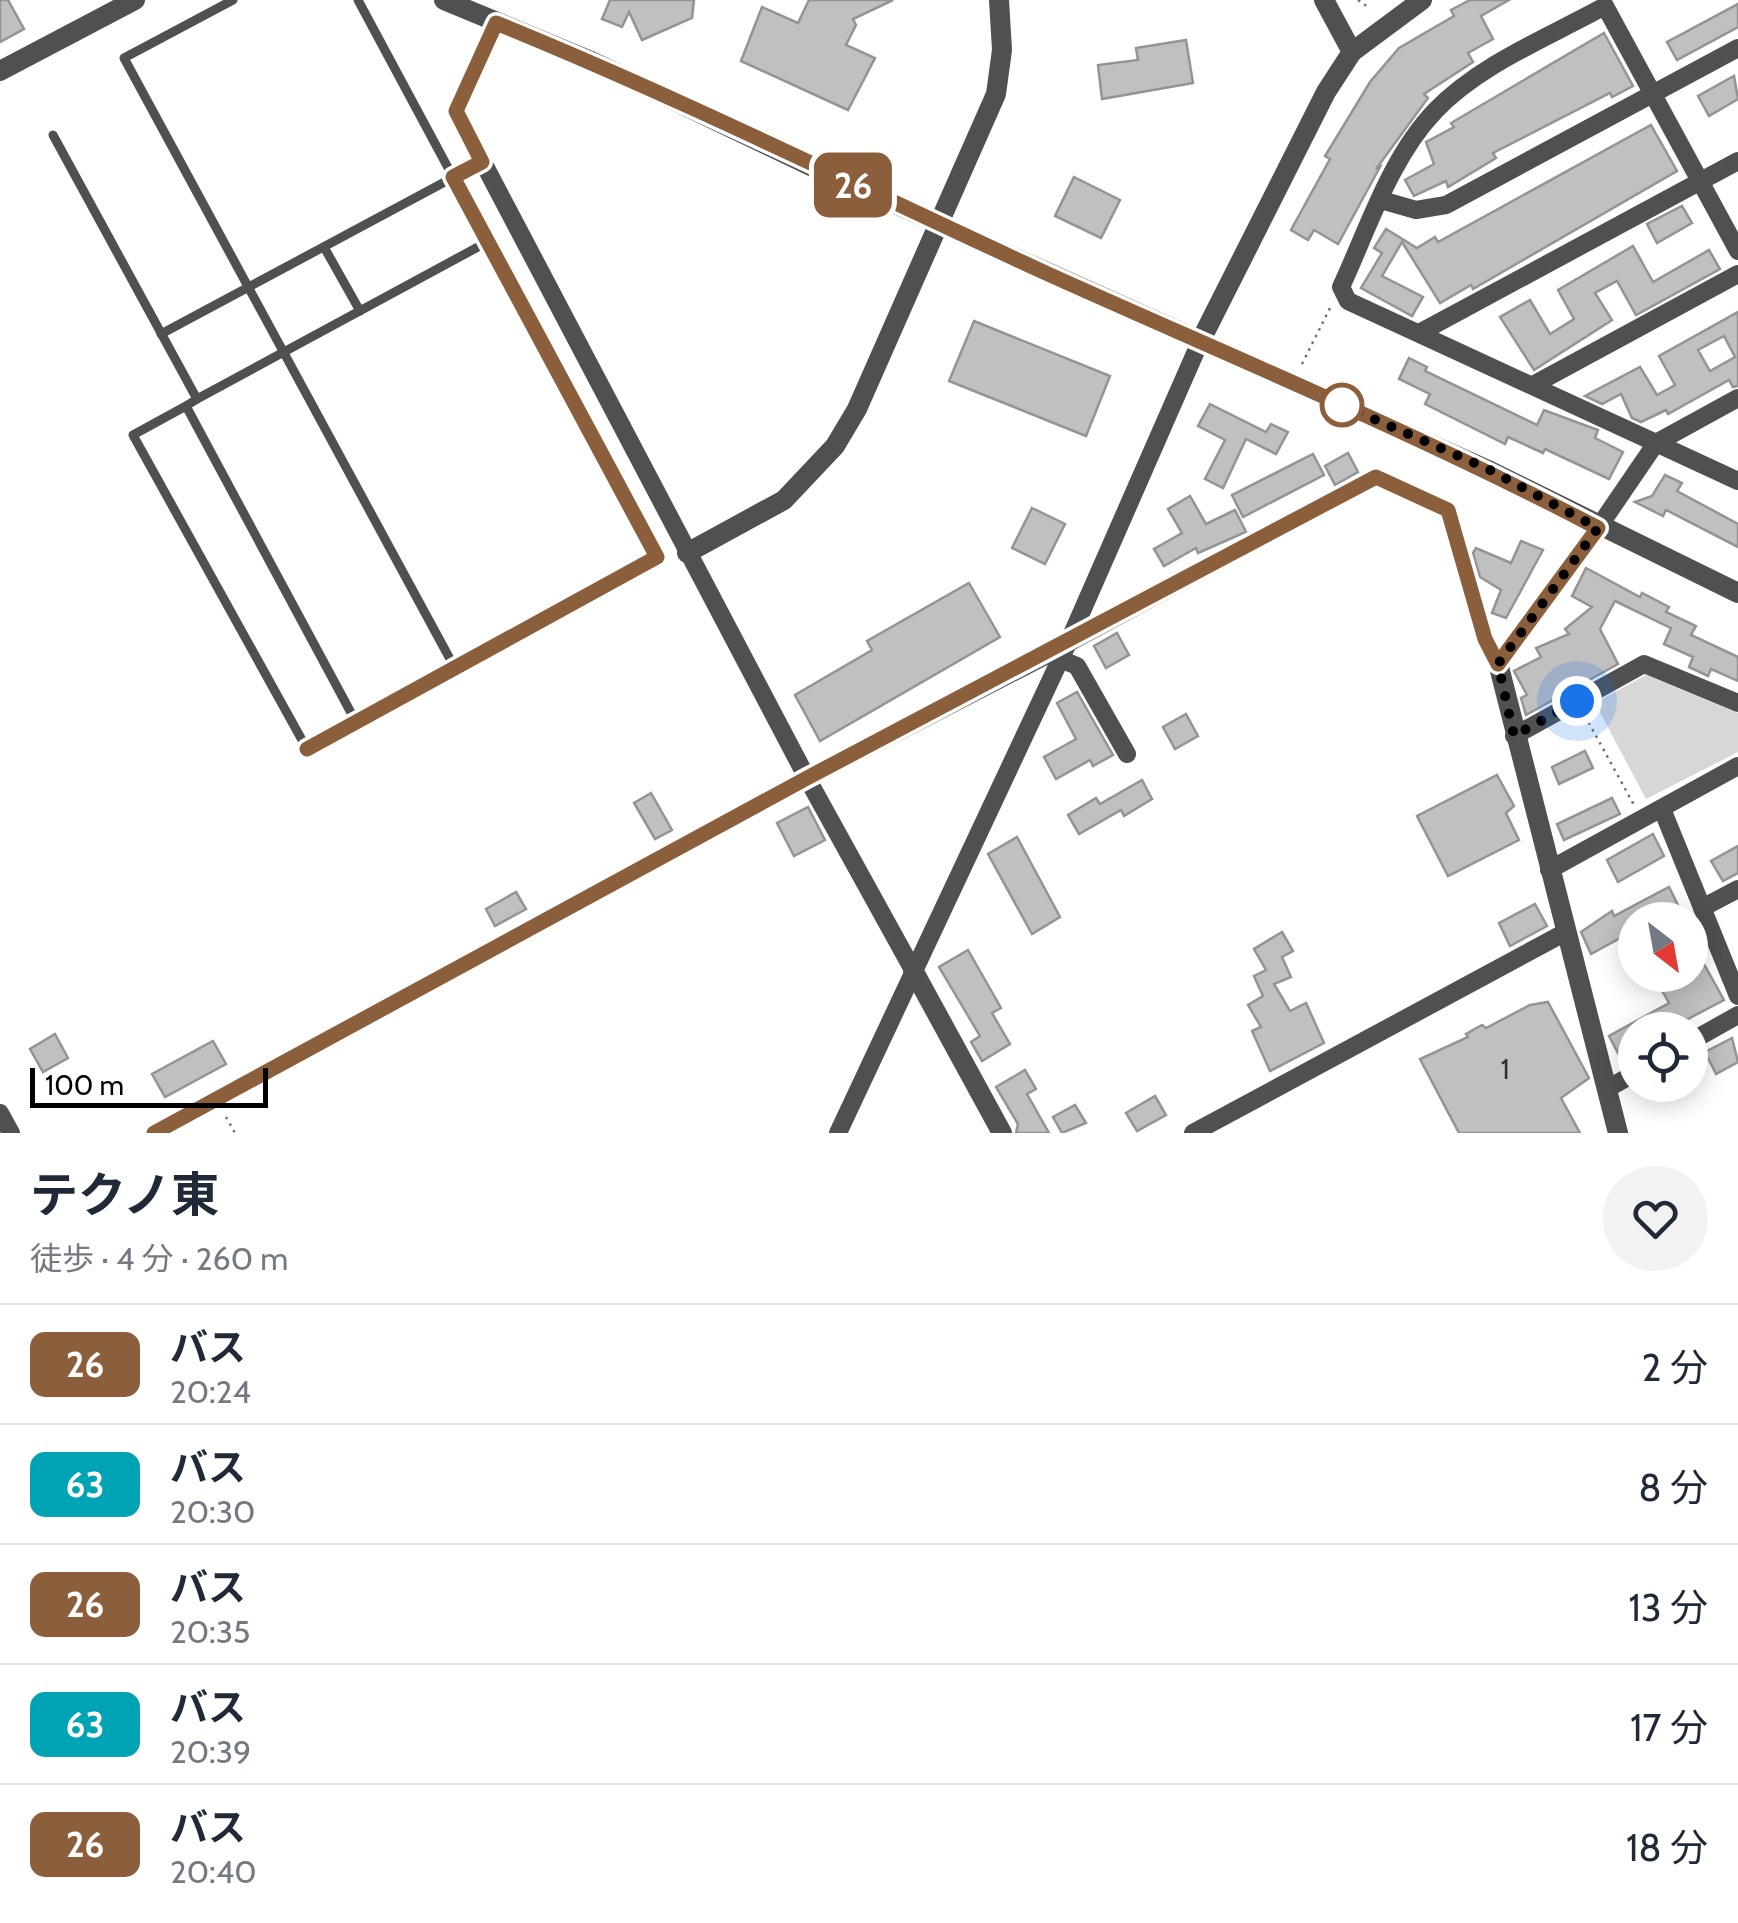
<!DOCTYPE html>
<html lang="ja">
<meta charset="utf-8">
<style>
body{margin:0;font-family:Cabin,"Noto Sans JP",sans-serif;background:#f2f2f3;color:#1f2937;height:100vh;display:flex;flex-direction:column;font-size:38px;white-space:nowrap}
*{box-sizing:border-box;margin:0}
p{font-size:32px;color:#747a83}
.icon{flex:none;width:55px;height:55px;fill:none;stroke:currentColor;stroke-width:2;stroke-linecap:round;stroke-linejoin:round}
.map{position:relative;height:1133px;overflow:hidden}
.sheet{display:flex;flex-direction:column;background:#fff;flex:1}
.sheet>*{flex:none}
.badge{padding:0 20px;border-radius:15px;font-size:35px;line-height:65px}
.needle{width:65px;rotate:149deg}
.fabs{position:absolute;left:1618px;top:902px;display:grid;gap:20px}
.fabs a{display:grid;place-items:center;width:90px;height:90px;border-radius:50%;background:#fff;box-shadow:0 5px 25px #0003;font-size:50px}
.scale{position:absolute;left:30px;bottom:25px;width:238px;box-sizing:border-box;padding-left:10px;border:5px solid #000;border-top:0;font-size:28px;line-height:35px;white-space:nowrap;color:#000;-webkit-text-stroke:8px #fff;paint-order:stroke}
.you{position:absolute;width:50px;height:50px;margin:-25px;border:8px solid #fff;border-radius:50%;background:#1a73e8;box-shadow:0 0 0 15px #1a73e833}
.map>.badge{position:absolute;translate:-50% -50%;box-shadow:0 0 0 5px #fff}
.round{display:grid;place-items:center;flex:none;width:105px;height:105px;border-radius:52px;background:#f2f2f3}
.head{display:flex;align-items:center;justify-content:space-between;height:170px;padding:0 30px}
h1{font-size:48px;font-weight:700;line-height:75px}
ul{padding:0;list-style:none}
li{display:flex;align-items:center;gap:30px;height:120px;padding:0 30px;border-top:2px solid #e0e1e3}
li div{flex:1}
li b{display:block;font-size:38px}
li em{font-style:normal}
li .badge{min-width:110px;font-weight:700;text-align:center}
.map>svg:first-child{display:block}
.green{fill:#d7d7d7}
.building{fill:#c0c0c0;stroke:#949494;stroke-width:2.5;fill-rule:evenodd}
.lines{fill:none;stroke-linecap:round;stroke-linejoin:round}
.path{stroke:#727272;stroke-width:2.5;stroke-dasharray:2.5 5;stroke-linecap:butt}
.service{stroke:#505050;stroke-width:9}
.minor{stroke:#505050;stroke-width:18}
.tertiary{stroke:#505050;stroke-width:20}
.line-casing{stroke:#fff;stroke-width:22}
.line{stroke:#8b5e3c;stroke-width:15}
.walk{stroke:#000;stroke-width:10;stroke-dasharray:0 18}
.stop-dot{fill:#fff;stroke:#8b5e3c;stroke-width:5}
.labels{text-anchor:middle;dominant-baseline:central;stroke-width:8;stroke-linejoin:round;paint-order:stroke}
.number-label{font-size:28px;fill:#303030}
</style>
<div class="map">
<svg width="1738" height="1133" viewBox="0 0 1738 1133">
<rect width="100%" height="100%" fill="#fff"/>
<path class="green" d="M1646,675L1738,713V752L1646,799L1595,703Z"/>
<g class="building">
<path d="M0,0H8L24,29L0,42Z"/>
<path d="M610,0H694L692,18L642,40L629,12L622,27L602,19Z"/>
<path d="M809,0H893L853,19L856,25L846,45L875,58L848,110L741,61L762,7L798,23Z"/>
<path d="M1470,0H1509L1481,16L1493,39L1468,53L1473,62L1424,94L1428,98L1376,169L1380,167L1338,244L1314,230L1308,240L1291,230L1330,159L1325,156L1370,82L1399,48L1454,16L1451,10Z"/>
<path d="M1738,4V27L1677,60L1667,42Z"/>
<path d="M1604,33L1633,86L1612,97L1610,93L1493,153L1496,158L1448,187L1446,181L1414,196L1405,180L1434,164L1426,142L1454,127L1451,123Z"/>
<path d="M1186,40L1193,83L1102,99L1098,65L1138,60L1136,48Z"/>
<path d="M1734,76L1738,99L1709,116L1698,96Z"/>
<path d="M1651,125L1677,171L1473,289L1471,285L1440,303L1402,242L1382,276L1423,297L1412,316L1361,288L1382,253L1374,248L1386,229L1417,248L1435,237L1438,242Z"/>
<path d="M1074,177L1120,200L1101,238L1055,216Z"/>
<path d="M1682,206L1692,223L1657,243L1647,224Z"/>
<path d="M1633,246L1653,282L1709,250L1720,269L1636,315L1617,281L1595,293L1612,320L1534,370L1500,317L1530,300L1550,334L1574,319L1558,290Z"/>
<path d="M1738,312V386L1733,387L1729,380L1668,414L1666,410L1641,422L1632,418L1621,394L1602,404L1585,396L1640,367L1657,395L1675,385L1659,356ZM1724,336L1735,357L1710,371L1698,350Z"/>
<path d="M974,321L1110,376L1086,436L949,381Z"/>
<path d="M1409,358L1427,367L1425,371L1537,425L1544,410L1598,430L1595,438L1623,452L1609,479L1545,449L1543,453L1508,437L1505,444L1425,404L1430,394L1399,379Z"/>
<path d="M1210,404L1266,432L1271,424L1288,432L1276,454L1246,439L1223,488L1205,479L1225,440L1198,426Z"/>
<path d="M1348,453L1358,472L1335,485L1325,466Z"/>
<path d="M1313,454L1324,475L1243,517L1232,495Z"/>
<path d="M1665,475L1682,483L1677,491L1738,524V547L1666,510L1663,516L1635,502L1652,496Z"/>
<path d="M1190,496L1206,524L1235,510L1246,532L1198,553L1196,548L1164,566L1154,549L1182,533L1168,509Z"/>
<path d="M1032,508L1065,524L1045,564L1012,548Z"/>
<path d="M1521,541L1543,550L1506,618L1492,613L1501,590L1480,577L1473,553L1476,548L1511,563Z"/>
<path d="M1586,568L1640,597L1642,593L1669,607L1666,612L1696,626L1691,635L1738,657V681L1711,669L1708,676L1689,667L1693,657L1664,644L1671,628L1615,601L1600,629L1618,664L1526,715L1521,698L1527,695L1514,671L1541,657L1536,648L1569,634L1565,629L1592,607L1572,596Z"/>
<path d="M969,583L1000,637L820,741L795,695L872,650L867,641Z"/>
<path d="M1117,633L1129,655L1106,668L1094,646Z"/>
<path d="M1077,692L1113,755L1093,766L1090,760L1056,779L1044,757L1076,739L1057,703Z"/>
<path d="M1186,714L1198,736L1175,749L1163,727Z"/>
<path d="M1585,751L1593,768L1559,784L1552,767Z"/>
<path d="M1497,775L1514,806L1506,813L1519,840L1448,876L1417,816Z"/>
<path d="M1142,780L1152,799L1124,816L1121,810L1079,834L1068,815L1096,798L1100,804Z"/>
<path d="M651,793L672,830L655,839L634,803Z"/>
<path d="M1612,798L1620,814L1564,840L1557,824Z"/>
<path d="M808,807L825,840L794,856L777,823Z"/>
<path d="M1653,834L1664,856L1618,882L1607,860Z"/>
<path d="M1017,837L1060,917L1032,934L988,854Z"/>
<path d="M1738,846V873L1723,881L1711,861Z"/>
<path d="M1669,887L1680,909L1658,920H1635V930L1591,954L1581,932L1612,911L1614,916Z"/>
<path d="M516,892L526,909L495,926L486,909Z"/>
<path d="M1535,904L1547,926L1510,946L1499,923Z"/>
<path d="M1282,932L1293,951L1282,957L1291,977L1274,984L1290,1011L1306,1003L1324,1043L1270,1071L1252,1031L1261,1027L1248,1005L1263,996L1254,976L1266,970L1254,949Z"/>
<path d="M1690,939L1724,1000L1667,1030H1635V1049L1620,1057L1609,1036L1669,1003L1653,975H1690Z"/>
<path d="M968,950L1001,1008L992,1013L1010,1044L982,1061L971,1042L980,1036L939,967Z"/>
<path d="M1548,1002L1589,1078L1561,1098L1580,1133H1459L1420,1059L1468,1037L1466,1034L1482,1025L1486,1028L1530,1005Z"/>
<path d="M55,1034L68,1058L43,1072L30,1049Z"/>
<path d="M1732,1038L1738,1062L1716,1074L1705,1052Z"/>
<path d="M213,1041L226,1064L165,1097L152,1074Z"/>
<path d="M1025,1070L1036,1089L1027,1094L1049,1133H1016L1018,1124L996,1087Z"/>
<path d="M1155,1096L1166,1115L1137,1131L1126,1113Z"/>
<path d="M1075,1105L1086,1123L1062,1133L1053,1117Z"/>
</g>
<g class="lines">
<g class="path">
<path d="M1358,0L1368,7"/>
<path d="M1302,364L1331,306"/>
<path d="M1585,716L1634,805"/>
<path d="M226,1117L235,1133"/>
</g>
<g class="service">
<path d="M233,0L124,58L456,670"/>
<path d="M53,135L197,399L186,406L356,722"/>
<path d="M324,247L360,311"/>
<path d="M161,334L482,162"/>
<path d="M197,399L489,241"/>
<path d="M186,406L133,435L307,749L657,557L358,0"/>
</g>
<g class="minor">
<path d="M496,23L456,111L807,778L913,970"/>
<path d="M1381,200L1416,210L1446,205L1738,48"/>
<path d="M1738,251L1605,6C1549,37 1480,64 1435,111C1390,158 1368,229 1341,287L1348,301L1656,443L1738,398"/>
<path d="M1421,332L1738,161"/>
<path d="M1533,385L1738,274"/>
<path d="M1598,528L1656,443L1738,481"/>
<path d="M1068,643L1376,477L1448,509L1485,639L1498,663"/>
<path d="M1060,659L1077,666L1127,754"/>
<path d="M1514,736L1644,664L1738,703"/>
<path d="M1662,809L1738,996"/>
<path d="M1549,870L1738,766"/>
<path d="M1702,908L1738,889"/>
<path d="M1690,1042L1738,1015"/>
<path d="M1607,1089L1635,1073"/>
<path d="M0,1113L11,1133"/>
<path d="M838,1133L1068,643L1200,342"/>
<path d="M1193,1133L1564,933"/>
</g>
<g class="tertiary">
<path d="M444,0L591,61L817,169L1486,469L1738,593"/>
<path d="M1352,52L1422,0"/>
<path d="M0,71L135,0"/>
<path d="M1200,342L1326,92L1352,52L1324,0"/>
<path d="M1598,528L1498,663L1618,1133"/>
<path d="M687,553L784,500L835,446L857,409L996,94L1002,50L999,0"/>
<path d="M913,970L1002,1133"/>
<path d="M154,1133L807,778L1068,643"/>
</g>
</g>
<g class="lines">
<g class="line-casing">
<path id="line" d="M154,1133L807,778L1376,477L1448,510L1485,639L1498,664L1598,528C1419,434 1232,357 1048,274C865,190 683,99 496,23L456,111L482,162L453,177L657,557L307,749"/>
</g>
<use href="#line" class="line"/>
<path class="walk" d="M1342,405L1486,468L1598,528L1498,664L1514,736L1577,701"/>
</g>
<circle class="stop-dot" cx="1342" cy="405" r="20"/>
<g class="labels">
<g class="number-label">
<text x="1505" y="1069">1</text>
</g>
</g>
</svg>
<div class="fabs">
<a><svg class="needle" viewBox="-14 -14 28 28"><path d="M0-13l5 13h-10z" fill="#e53935"/><path d="M0 13l5-13h-10z" fill="#747a83"/></svg></a>
<a><svg class="icon" aria-label="locate" viewBox="0 0 24 24"><circle cx="12" cy="12" r="6"/><path d="M12 2v4M12 18v4M2 12h4M18 12h4"/></svg></a>
</div>
<div class="scale">100 m</div>
<div class="you" style="left:1577px;top:701px"></div>
<b class="badge" style="left:853px;top:185px;background:#8b5e3c;color:#fff">26</b>
</div>
<section class="sheet">
<div class="head"><div><h1>テクノ東</h1><p>徒歩 · 4 分 · 260 m</p></div><a class="round"><svg class="icon" aria-label="heart" viewBox="0 0 24 24"><path d="M12 20l-8-8c-3-5 5-10 8-4 3-6 11-1 8 4z"/></svg></a></div>
<ul>
<li><span class="badge" style="background:#8b5e3c;color:#fff">26</span><div><b>バス</b><p>20:24</p></div><em>2 分</em></li>
<li><span class="badge" style="background:#00a3b4;color:#fff">63</span><div><b>バス</b><p>20:30</p></div><em>8 分</em></li>
<li><span class="badge" style="background:#8b5e3c;color:#fff">26</span><div><b>バス</b><p>20:35</p></div><em>13 分</em></li>
<li><span class="badge" style="background:#00a3b4;color:#fff">63</span><div><b>バス</b><p>20:39</p></div><em>17 分</em></li>
<li><span class="badge" style="background:#8b5e3c;color:#fff">26</span><div><b>バス</b><p>20:40</p></div><em>18 分</em></li>
</ul>
</section>
